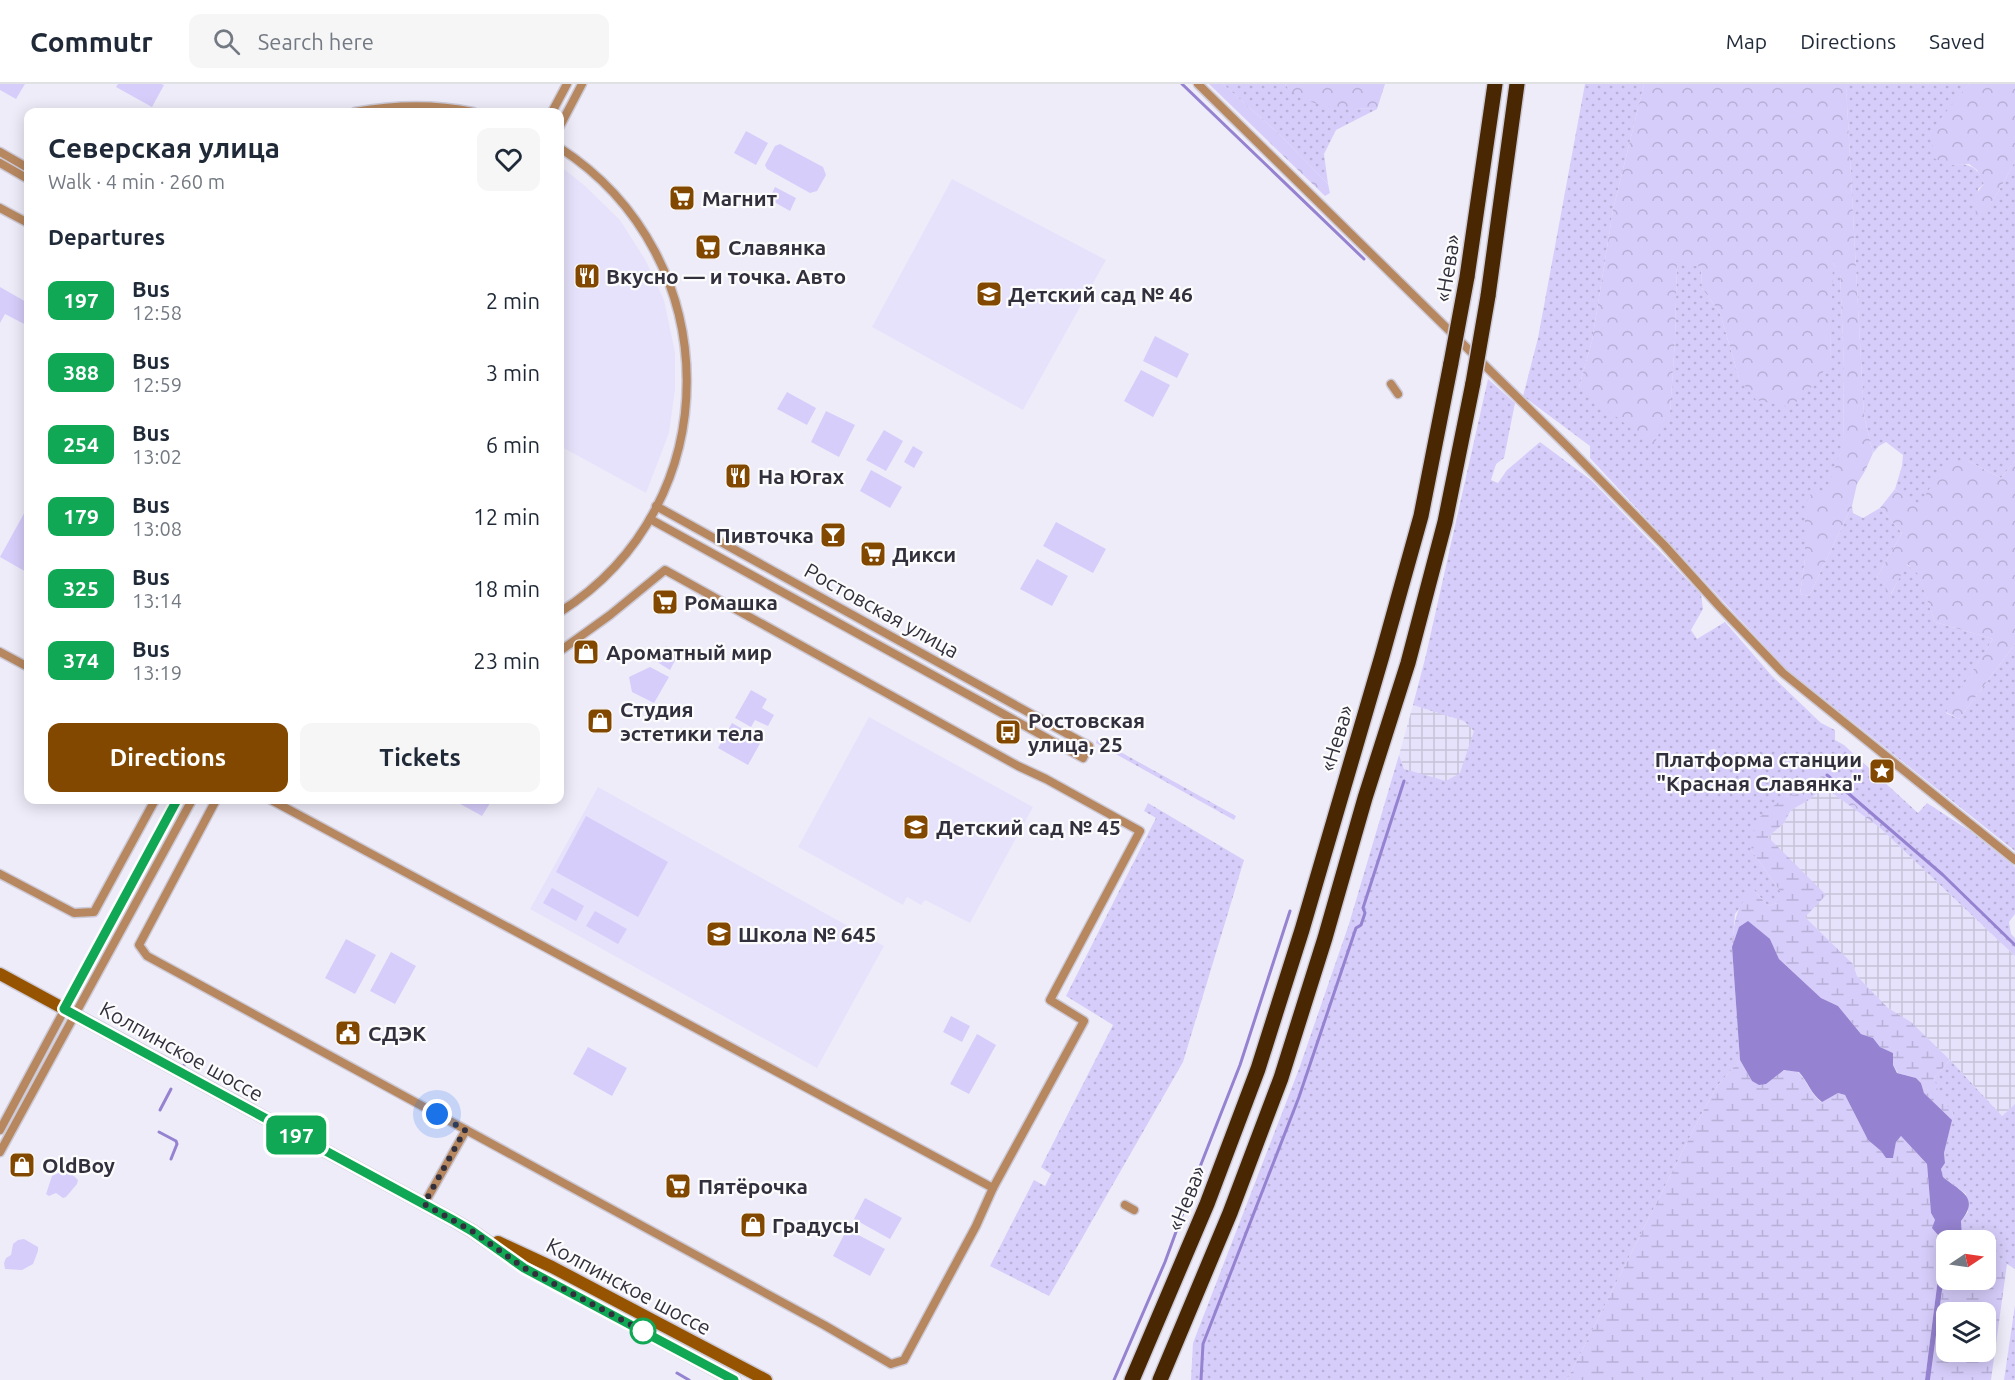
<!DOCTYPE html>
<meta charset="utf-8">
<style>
body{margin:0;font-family:Ubuntu,sans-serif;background:#f6f6f7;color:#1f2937;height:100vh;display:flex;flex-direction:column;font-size:22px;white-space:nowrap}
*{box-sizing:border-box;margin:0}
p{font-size:20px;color:#747a83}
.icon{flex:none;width:33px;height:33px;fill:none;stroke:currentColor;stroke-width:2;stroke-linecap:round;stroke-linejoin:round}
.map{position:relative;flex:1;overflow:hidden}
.drawer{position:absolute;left:24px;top:24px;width:540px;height:696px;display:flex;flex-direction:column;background:#fff;border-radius:12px;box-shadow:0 3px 15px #0003}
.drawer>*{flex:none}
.badge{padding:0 12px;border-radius:9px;font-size:21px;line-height:39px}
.needle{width:39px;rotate:77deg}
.tools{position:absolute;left:1936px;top:1146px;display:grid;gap:12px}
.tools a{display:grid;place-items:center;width:60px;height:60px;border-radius:12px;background:#fff;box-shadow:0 3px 15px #0003;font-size:30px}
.you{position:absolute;width:30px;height:30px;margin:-15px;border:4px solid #fff;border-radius:50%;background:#1a73e8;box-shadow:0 0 0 9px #1a73e833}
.map>.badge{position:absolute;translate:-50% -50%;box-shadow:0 0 0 3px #fff}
h2{padding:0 24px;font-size:22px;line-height:54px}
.round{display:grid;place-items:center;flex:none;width:63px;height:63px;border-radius:12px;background:#f6f6f7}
.summary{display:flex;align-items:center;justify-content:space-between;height:102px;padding:0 24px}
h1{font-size:28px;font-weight:700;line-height:45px}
.cta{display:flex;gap:12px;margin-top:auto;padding:12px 24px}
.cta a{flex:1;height:69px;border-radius:12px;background:#834800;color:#fff;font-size:24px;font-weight:700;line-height:69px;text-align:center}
.cta a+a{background:#f6f6f7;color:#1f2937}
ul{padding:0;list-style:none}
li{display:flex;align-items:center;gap:18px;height:72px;padding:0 24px}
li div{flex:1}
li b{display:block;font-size:22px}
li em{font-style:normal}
li .badge{min-width:66px;font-weight:700;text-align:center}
header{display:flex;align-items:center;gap:36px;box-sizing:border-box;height:84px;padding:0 30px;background:#fff;border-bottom:2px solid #e0e1e3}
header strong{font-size:28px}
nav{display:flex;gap:33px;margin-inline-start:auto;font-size:21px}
.search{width:420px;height:54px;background:#f6f6f7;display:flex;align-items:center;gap:15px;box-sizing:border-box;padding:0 21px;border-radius:12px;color:#747a83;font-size:22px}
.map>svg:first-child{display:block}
.built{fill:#e6e2fb}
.industrial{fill:url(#industrial-grid)}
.grass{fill:url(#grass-dots)}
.forest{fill:url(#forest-crowns)}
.wetland{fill:url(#wetland-marsh);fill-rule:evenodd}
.park{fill:#d6cdfa}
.water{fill:#9582d0}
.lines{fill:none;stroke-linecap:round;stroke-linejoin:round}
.stream{stroke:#9582d0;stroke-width:3}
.minor-casing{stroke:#cdcad8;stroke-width:11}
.secondary-casing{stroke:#cdcad8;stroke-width:15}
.motorway-casing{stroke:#cdcad8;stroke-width:18}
.minor{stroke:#b78860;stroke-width:8}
.secondary{stroke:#975400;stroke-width:12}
.motorway{stroke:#492702;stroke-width:15}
.motorway-bridge-casing{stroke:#cdcad8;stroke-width:18;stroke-linecap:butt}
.motorway-bridge{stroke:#492702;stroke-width:15}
.line-casing{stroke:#fff;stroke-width:14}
.line{stroke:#10a855;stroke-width:9}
.walk{stroke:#32303d;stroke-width:6;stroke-dasharray:0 10.8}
.stop-dot{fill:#fff;stroke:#10a855;stroke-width:3}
.labels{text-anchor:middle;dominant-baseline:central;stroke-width:4.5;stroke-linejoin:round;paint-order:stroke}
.poi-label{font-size:21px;font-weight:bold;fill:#32303d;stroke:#fcfcfc;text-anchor:start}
.street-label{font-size:21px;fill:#32303d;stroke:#fcfcfc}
</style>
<header>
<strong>Commutr</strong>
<div class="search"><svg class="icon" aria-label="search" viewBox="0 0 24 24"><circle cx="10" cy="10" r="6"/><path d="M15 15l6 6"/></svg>Search here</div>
<nav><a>Map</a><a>Directions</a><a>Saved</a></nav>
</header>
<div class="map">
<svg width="2015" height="1296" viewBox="0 0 2015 1296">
<defs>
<pattern id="industrial-grid" width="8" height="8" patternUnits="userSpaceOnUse" patternTransform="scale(1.5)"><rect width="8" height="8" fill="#e6e2fb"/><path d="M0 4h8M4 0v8" fill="none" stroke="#c6c2d8"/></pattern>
<pattern id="grass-dots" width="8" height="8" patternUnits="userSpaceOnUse" patternTransform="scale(1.5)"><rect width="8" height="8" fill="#d6cdfa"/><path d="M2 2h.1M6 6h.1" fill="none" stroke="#b8b0d7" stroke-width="1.8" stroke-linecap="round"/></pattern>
<pattern id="forest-crowns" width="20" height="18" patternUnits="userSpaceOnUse" patternTransform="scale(1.5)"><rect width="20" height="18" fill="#d6cdfa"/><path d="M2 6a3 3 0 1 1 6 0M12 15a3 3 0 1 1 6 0" fill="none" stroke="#b8b0d7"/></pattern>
<pattern id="wetland-marsh" width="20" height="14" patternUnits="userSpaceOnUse" patternTransform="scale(1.5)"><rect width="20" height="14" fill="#d6cdfa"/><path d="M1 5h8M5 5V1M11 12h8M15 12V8" fill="none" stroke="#b8b0d7"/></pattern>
</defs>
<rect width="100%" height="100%" fill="#efecfa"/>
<g class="built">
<path d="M560,82L584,101L620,136L646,177L664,216L675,268V306L669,349L646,409L560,362Z"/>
<path d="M952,95L1106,176L1023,326L872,243Z"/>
<path d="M869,633L1033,723L970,839L925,816L921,821L907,813L903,821L798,763Z"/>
<path d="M598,703L884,862L817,984L530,825Z"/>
</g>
<g class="industrial">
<path d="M1460,586L1499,712L1405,687L1399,671L1418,603Z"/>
<path d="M1823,702L1879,743L2015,872V1020L2002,1032L1950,976L1911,938L1888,924L1857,892L1853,880L1805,833L1768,753L1784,739L1791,726L1809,716Z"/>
</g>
<g class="grass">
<path d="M1223,0H1285L1288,4L1353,24L1377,25L1336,46L1324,70L1328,100L1279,50Z"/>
<path d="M1585,0H1644L1613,126L1592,257L1579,303L1670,328L1675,256L1677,177L1701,183L1702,204L1720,229L1739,294L1830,279L1832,178L1840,188L1844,283L1843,362L1805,475L1800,510L1809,512L1852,422L1853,429L1863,434L1880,424L1902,449L1877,493L1891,510L1906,480L1918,489L1935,538L1993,555L1946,629L1959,635L2015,560V767L1785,584L1590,374V362L1523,312L1538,254Z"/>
<path d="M1846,0H1969L1964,8L1952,81C1969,78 1979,84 1984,100L1978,105V134L1996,112L2015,77V377L2001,394L1968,377L1918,424L1895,405L1902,382L1903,371L1886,358L1879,362L1873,369L1864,332Z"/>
<path d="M1488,295L1515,319L1504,374L1496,380L1491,396L1498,399L1507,386L1540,358L1591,396L1701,510L1703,525L1691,546L1697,555L1725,538L1772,592L1821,639L1835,646V656L1844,661L1918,729L1927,719L1970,747L2015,783V830L2009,838L2011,850L2015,854V872L1879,743L1880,740L1848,715L1844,695L1799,696L1801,709L1785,713L1751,766L1780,807V818L1768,822L1754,806L1735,830L1732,863L1740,976L1718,1001L1703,1027L1567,1296H1191L1193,1259L1299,985L1349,840L1399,671L1404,685L1446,697L1460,689L1474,647L1464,637L1413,621L1426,571Z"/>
<path d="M1097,655L1236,732L1234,736L1096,659Z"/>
<path d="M1148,719L1244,776L1183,978L1049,1212L990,1182L1034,1096L1045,1102L1051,1090L1041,1083L1113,941L1066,912L1156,734L1144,727Z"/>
<path d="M1950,976L2002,1032L2015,1020V1185L1986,1167V1156H1969L1962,1152L1961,1137L1968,1128L1966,1110L1943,1093L1941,1085L1945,1079L1944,1069L1953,1029L1939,1013L1934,994Z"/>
<path d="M2015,1221V1296H2004Z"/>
</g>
<g class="forest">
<path d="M1209,0H1223L1279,50L1328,100L1330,109L1325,112Z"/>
<path d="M1285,0H1385L1377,25C1347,24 1304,26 1285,0Z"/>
<path d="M1644,0H1846L1864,332L1873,369L1865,387L1857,400L1852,422L1809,512L1800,510L1805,475V429L1809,411L1827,407L1843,361L1844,283L1840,189L1833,179L1830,279L1809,306L1791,323L1756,316L1739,294L1720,229L1702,204L1701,183L1677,178L1675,256L1670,328L1653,362L1579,303L1592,257L1613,126Z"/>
<path d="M1969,0H2015V77L1996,112L1978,135C1973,122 1974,109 1984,100L1977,86L1969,80L1952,81L1933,74L1932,45Z"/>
<path d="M1968,377L2001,394L2015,377V560L1959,635L1946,628L1993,555L1935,538L1918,490L1907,480L1890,511L1877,493L1902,449L1880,424L1895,405L1918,423L1946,378Z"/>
<path d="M1814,679L1832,681L1844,695L1848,715L1880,740L1879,743L1824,703L1809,716L1801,709L1799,696Z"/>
</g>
<g class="wetland">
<path d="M1801,709L1809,716L1791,726L1784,739L1768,753L1826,811L1805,833L1853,880L1857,892L1888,924L1911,938L1950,976L1934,994L1940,1013L1953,1029L1952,1036L1924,1009L1921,999L1916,994L1898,989L1893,981V969L1880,963L1873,954L1861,950L1838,922L1821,914L1779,875L1770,855L1732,863C1734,841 1735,820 1754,806L1768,822L1780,818V807L1751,766L1756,736L1785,713Z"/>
<path d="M1740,976L1752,997L1766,999C1804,966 1800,1001 1821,1018L1838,1009L1845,1011L1868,1056L1881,1067L1886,1074H1893L1896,1058L1901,1052L1927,1080L1931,1129L1935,1136L1941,1171L1925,1296H1567L1703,1027L1718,1001Z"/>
<path d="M1986,1167L2007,1180L1991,1296H1930L1947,1170V1196H1986ZM1947,1228H1986V1268H1947Z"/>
</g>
<g class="park">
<path d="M0,0H25L16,15L0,6Z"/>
<path d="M118,0H161L164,1L152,23L116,3Z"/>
<path d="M746,47L768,59L756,81L734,69Z"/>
<path d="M780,60L823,83L826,91L817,107L810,109L767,85L765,81L775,62Z"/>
<path d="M775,103L796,114L790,127L769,115Z"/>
<path d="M0,203L28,219V242L5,230L0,239Z"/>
<path d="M1155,252L1189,270L1177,294L1143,277Z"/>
<path d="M1141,286L1170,301L1153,333L1124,317Z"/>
<path d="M787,308L816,324L807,341L777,325Z"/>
<path d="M826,327L855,341L839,373L811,358Z"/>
<path d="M884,346L903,357L886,387L866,376Z"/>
<path d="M913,362L923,368L914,384L904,378Z"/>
<path d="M871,386L902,403L890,424L860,407Z"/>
<path d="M27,424H28V489L0,473Z"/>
<path d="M1056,438L1106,465L1093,489L1043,462Z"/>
<path d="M1037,475L1068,492L1052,522L1020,505Z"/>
<path d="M666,562L679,569L670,586L657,578Z"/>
<path d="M650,583L669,593L654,619L632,608L629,593Z"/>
<path d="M751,606L767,615L762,624L774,631L768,642L755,636L751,643L735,634Z"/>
<path d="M732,639L762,656L748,681L718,664Z"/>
<path d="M453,716H492L482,732Z"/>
<path d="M586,732L668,778L638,833L556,788Z"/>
<path d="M552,804L584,822L576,837L543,819Z"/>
<path d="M595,827L627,845L618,860L586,842Z"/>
<path d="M346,855L376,871L355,910L325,894Z"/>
<path d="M391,868L416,882L395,920L370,907Z"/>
<path d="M951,932L970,942L962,958L943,948Z"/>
<path d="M977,950L996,961L969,1010L950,1000Z"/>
<path d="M588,963L627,984L612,1012L573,990Z"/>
<path d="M67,1085L78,1096L77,1100L66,1113L63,1114L56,1109L49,1112L46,1110L52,1092Z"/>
<path d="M865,1114L902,1134L890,1155L854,1135Z"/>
<path d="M847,1145L885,1165L870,1192L833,1172Z"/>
<path d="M24,1155L38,1163V1167L33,1180L22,1186L5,1185L4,1179L6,1174L11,1171L13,1160L18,1156Z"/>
</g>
<path class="water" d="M1748,837L1770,855L1779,875L1821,914L1838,922L1861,950L1873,954L1880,963L1893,969V981L1897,989L1916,994L1921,999L1924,1009L1952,1036L1944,1069L1945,1079L1941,1085L1943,1093C1961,1108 1980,1113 1961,1137L1962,1152L1958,1156H1947V1169L1930,1296H1925L1941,1171L1938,1151L1932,1144L1935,1136L1931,1129L1927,1080L1901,1052L1896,1058L1893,1074H1886L1881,1067L1868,1056L1845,1011L1838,1009L1822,1018C1811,1010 1808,998 1799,988L1784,986L1766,1000L1759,1001L1752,997L1740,976L1732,863L1739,843Z"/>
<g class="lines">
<g class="stream">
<path d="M1182,0L1364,175"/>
<path d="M1827,691L1943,791L2015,861"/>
<path d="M183,983L187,975"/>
<path d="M160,1026L171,1005"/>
<path d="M159,1048L176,1057L177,1060L171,1075"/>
<path d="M677,1289L689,1296"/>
<path d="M1114,1296L1165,1178L1196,1093L1240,981L1290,827"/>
<path d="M1201,1296L1203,1260L1299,1013L1356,844L1361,841L1365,829L1363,824L1404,697"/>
</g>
<g class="minor-casing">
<g id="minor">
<path d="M1198,0L1569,364L1664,461L1719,522L1783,589L2015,776"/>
<path d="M355,28C394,21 434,20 473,28"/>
<path d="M552,28L567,0"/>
<path d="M560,42L582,0"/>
<path d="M560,64C728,173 730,420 560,528"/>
<path d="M0,68L28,84"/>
<path d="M0,79L28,95"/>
<path d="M0,124L28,139"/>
<path d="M1391,300L1398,310"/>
<path d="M650,435L1083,674L1089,662L656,422"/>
<path d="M0,568L28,583"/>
<path d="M216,716L139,861L147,872L824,1241L891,1280L904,1276L976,1142L993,1104L1084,937L1050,916L1140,747L1046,695L1018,682L665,486L610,531L560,567"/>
<path d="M271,716L993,1104"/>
<path d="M0,790L74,829L94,828L155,716"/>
<path d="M0,1046L177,716"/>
<path d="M0,1068L192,716"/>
<path d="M424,1120L466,1046"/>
<path d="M1125,1121L1134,1126"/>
</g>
</g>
<g class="secondary-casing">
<g id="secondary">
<path d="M0,890L453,1136L472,1147L524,1183L734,1296"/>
<path d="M498,1158L552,1183L766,1296"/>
</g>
</g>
<g class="motorway-casing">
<g id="motorway">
<path d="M1467,193L1495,0"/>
<path d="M1488,212L1517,0"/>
<path d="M1132,1296L1207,1120L1258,985L1302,846L1382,572L1421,432L1451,279"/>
<path d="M1160,1296L1230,1129L1281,994L1325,854L1365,714L1408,579L1445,438L1473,299"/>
</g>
</g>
<use href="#minor" class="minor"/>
<use href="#secondary" class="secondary"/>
<use href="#motorway" class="motorway"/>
<g class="motorway-bridge-casing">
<g id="motorway-bridge">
<path d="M1451,279L1467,193"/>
<path d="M1473,299L1488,212"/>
</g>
</g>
<use href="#motorway-bridge" class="motorway-bridge"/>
</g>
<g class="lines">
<g class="line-casing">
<path id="line" d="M177,716L64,925L453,1136L472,1147L524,1184L734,1296"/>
</g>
<use href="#line" class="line"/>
<path class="walk" d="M437,1030L465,1046L424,1120L472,1147L524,1184L643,1247"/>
</g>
<defs>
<g id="supermarket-square" transform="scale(1.35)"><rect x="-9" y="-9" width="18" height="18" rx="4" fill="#834800" stroke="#fcfcfc"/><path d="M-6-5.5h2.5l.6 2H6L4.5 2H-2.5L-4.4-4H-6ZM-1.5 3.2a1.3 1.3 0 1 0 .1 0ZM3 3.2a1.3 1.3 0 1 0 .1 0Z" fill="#fff"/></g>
<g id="restaurant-square" transform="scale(1.35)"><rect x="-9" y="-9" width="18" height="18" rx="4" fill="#834800" stroke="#fcfcfc"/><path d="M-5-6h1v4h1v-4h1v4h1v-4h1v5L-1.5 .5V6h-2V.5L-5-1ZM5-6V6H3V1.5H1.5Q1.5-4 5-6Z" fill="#fff"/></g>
<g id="school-square" transform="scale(1.35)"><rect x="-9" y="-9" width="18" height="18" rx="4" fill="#834800" stroke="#fcfcfc"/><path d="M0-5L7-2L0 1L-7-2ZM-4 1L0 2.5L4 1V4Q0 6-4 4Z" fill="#fff"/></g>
<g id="bar-square" transform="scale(1.35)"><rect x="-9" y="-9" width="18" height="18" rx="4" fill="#834800" stroke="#fcfcfc"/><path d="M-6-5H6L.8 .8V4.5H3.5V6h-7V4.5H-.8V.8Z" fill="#fff"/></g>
<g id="shop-square" transform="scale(1.35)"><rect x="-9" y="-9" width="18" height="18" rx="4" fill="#834800" stroke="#fcfcfc"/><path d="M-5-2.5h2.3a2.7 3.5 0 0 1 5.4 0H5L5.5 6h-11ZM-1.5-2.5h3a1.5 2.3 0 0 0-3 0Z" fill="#fff"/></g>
<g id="bus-square" transform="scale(1.35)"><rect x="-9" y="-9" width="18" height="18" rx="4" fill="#834800" stroke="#fcfcfc"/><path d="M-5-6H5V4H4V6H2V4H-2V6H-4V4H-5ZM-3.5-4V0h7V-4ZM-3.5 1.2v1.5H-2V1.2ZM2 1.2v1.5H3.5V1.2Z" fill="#fff"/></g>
<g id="sight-square" transform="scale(1.35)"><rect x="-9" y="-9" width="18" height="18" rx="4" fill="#834800" stroke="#fcfcfc"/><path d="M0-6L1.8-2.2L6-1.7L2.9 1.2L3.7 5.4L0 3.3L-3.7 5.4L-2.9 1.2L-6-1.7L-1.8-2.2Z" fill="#fff"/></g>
<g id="civic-square" transform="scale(1.35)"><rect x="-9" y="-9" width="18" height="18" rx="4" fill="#834800" stroke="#fcfcfc"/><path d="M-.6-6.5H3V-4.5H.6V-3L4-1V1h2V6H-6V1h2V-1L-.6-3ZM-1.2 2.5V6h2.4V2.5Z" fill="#fff"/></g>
</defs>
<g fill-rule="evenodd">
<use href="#supermarket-square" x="682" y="114"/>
<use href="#supermarket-square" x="708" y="163"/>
<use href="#restaurant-square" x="587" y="192"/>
<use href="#school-square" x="989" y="210"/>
<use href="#restaurant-square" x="738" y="392"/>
<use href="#bar-square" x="833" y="451"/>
<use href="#supermarket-square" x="873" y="470"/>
<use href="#supermarket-square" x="665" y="518"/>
<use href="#shop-square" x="586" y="568"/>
<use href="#shop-square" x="600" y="637"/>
<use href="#bus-square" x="1008" y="648"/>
<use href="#sight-square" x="1882" y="687"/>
<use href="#school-square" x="916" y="743"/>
<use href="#school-square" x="719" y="850"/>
<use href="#civic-square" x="348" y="949"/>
<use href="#shop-square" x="22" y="1081"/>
<use href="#supermarket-square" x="678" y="1102"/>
<use href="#shop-square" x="753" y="1141"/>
</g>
<circle class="stop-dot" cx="643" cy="1247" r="12"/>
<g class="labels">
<g class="poi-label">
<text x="702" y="114">Магнит</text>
<text x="728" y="163">Славянка</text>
<text x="606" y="192">Вкусно — и точка. Авто</text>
<text x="1008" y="210">Детский сад № 46</text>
<text x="758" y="392">На Югах</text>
<text x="814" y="451" text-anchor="end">Пивточка</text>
<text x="892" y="470">Дикси</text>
<text x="684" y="518">Ромашка</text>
<text x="606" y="568">Ароматный мир</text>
<text x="620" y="625">Студия<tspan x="620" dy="24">эстетики тела</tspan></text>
<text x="1028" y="636">Ростовская<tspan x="1028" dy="24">улица, 25</tspan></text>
<text x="1862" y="675" text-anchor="end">Платформа станции<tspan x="1862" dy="24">"Красная Славянка"</tspan></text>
<text x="936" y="743">Детский сад № 45</text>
<text x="738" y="850">Школа № 645</text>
<text x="368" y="949">СДЭК</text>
<text x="42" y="1081">OldBoy</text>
<text x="698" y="1102">Пятёрочка</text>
<text x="772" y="1141">Градусы</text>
</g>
<g class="street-label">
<text transform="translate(1447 184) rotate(-81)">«Нева»</text>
<text transform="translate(882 526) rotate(29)">Ростовская улица</text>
<text transform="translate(1336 654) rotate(-73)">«Нева»</text>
<text transform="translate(182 967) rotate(29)">Колпинское шоссе</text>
<text transform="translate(1186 1114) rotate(-68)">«Нева»</text>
<text transform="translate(629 1202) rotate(28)">Колпинское шоссе</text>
</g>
</g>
</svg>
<div class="tools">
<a><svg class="needle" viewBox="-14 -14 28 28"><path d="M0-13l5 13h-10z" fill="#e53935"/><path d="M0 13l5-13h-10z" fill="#747a83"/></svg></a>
<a><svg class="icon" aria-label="layers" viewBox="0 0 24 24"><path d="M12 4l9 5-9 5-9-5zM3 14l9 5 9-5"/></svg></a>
</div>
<div class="you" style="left:437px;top:1030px"></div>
<b class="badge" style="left:296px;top:1051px;background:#10a855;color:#fff">197</b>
<section class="drawer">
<div class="summary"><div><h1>Северская улица</h1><p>Walk · 4 min · 260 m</p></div><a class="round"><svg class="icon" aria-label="heart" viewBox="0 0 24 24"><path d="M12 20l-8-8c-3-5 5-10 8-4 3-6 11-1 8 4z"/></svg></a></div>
<h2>Departures</h2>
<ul>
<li><span class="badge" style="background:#10a855;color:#fff">197</span><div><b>Bus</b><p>12:58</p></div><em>2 min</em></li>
<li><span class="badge" style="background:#10a855;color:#fff">388</span><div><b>Bus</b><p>12:59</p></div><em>3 min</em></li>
<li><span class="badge" style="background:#10a855;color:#fff">254</span><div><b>Bus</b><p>13:02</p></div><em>6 min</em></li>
<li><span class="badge" style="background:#10a855;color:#fff">179</span><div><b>Bus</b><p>13:08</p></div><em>12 min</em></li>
<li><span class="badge" style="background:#10a855;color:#fff">325</span><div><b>Bus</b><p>13:14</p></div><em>18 min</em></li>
<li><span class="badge" style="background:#10a855;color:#fff">374</span><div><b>Bus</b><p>13:19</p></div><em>23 min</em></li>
</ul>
<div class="cta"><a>Directions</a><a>Tickets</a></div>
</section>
</div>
